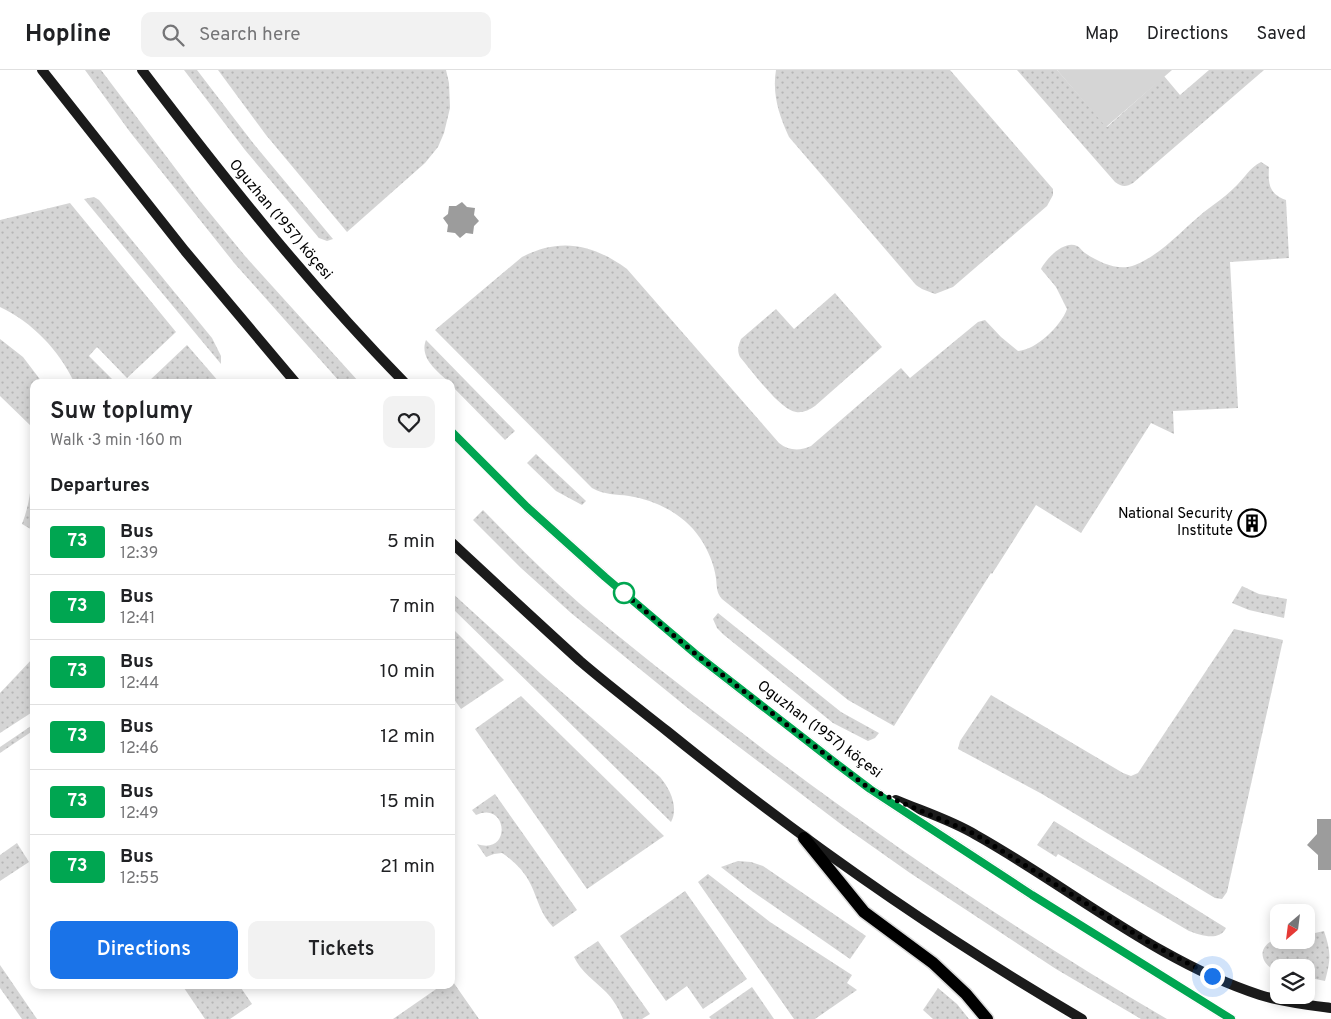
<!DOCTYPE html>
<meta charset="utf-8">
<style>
body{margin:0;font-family:Overpass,sans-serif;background:#f2f2f2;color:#202124;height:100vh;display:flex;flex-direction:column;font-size:19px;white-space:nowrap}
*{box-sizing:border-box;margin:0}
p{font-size:16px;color:#757577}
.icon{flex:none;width:28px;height:28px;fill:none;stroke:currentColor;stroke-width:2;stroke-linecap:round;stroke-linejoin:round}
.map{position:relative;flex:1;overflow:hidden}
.drawer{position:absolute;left:30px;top:309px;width:425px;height:610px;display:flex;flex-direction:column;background:#fff;border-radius:10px;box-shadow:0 2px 12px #0003}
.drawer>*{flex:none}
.badge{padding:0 10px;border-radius:4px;font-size:18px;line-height:32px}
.needle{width:32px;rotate:208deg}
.controls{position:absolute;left:1270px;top:834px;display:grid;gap:10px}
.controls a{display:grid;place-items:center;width:45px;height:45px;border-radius:10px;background:#fff;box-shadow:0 2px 12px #0003;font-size:25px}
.you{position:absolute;width:25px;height:25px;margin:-12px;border:4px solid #fff;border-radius:50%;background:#1a73e8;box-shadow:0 0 0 8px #1a73e833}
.map>.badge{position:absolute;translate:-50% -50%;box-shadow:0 0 0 2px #fff}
h2{padding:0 20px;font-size:19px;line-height:45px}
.round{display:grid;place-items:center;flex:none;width:52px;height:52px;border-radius:10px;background:#f2f2f2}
.overview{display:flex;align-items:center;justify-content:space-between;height:85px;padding:0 20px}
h1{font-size:24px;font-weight:600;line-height:38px}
.action{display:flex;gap:10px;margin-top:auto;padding:10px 20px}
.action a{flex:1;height:58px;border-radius:10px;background:#1a73e8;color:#fff;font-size:20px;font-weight:600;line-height:58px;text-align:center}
.action a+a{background:#f2f2f2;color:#202124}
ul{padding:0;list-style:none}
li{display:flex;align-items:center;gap:15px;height:65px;padding:0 20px;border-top:1px solid #e0e0e0}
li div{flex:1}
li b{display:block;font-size:19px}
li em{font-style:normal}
li .badge{min-width:55px;font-weight:700;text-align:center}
header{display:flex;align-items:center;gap:30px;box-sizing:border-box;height:70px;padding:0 25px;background:#fff;border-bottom:1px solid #e0e0e0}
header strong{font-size:24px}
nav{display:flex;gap:28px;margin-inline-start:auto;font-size:18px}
.search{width:350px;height:45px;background:#f2f2f2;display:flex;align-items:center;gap:12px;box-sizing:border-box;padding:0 18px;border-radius:10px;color:#757577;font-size:19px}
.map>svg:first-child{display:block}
.grass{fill:url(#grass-dots)}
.garden{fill:#d5d5d5}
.water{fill:#9c9c9c}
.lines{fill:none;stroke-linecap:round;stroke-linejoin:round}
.primary-casing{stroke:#dbdbdb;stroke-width:15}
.secondary{stroke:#1b1b1b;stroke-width:10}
.primary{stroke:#000;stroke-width:12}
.line-casing{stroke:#fff;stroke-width:11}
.line{stroke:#00a651;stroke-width:8}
.walk{stroke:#000;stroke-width:5;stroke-dasharray:0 9}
.stop-dot{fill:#fff;stroke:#00a651;stroke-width:2.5}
.labels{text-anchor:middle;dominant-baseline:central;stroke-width:4;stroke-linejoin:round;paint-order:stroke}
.street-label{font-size:15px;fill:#000;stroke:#fff}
.poi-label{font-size:15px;fill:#000;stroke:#fff;text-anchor:end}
</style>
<header>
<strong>Hopline</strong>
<div class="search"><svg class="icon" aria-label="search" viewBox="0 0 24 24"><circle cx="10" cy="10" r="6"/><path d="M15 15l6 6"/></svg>Search here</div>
<nav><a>Map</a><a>Directions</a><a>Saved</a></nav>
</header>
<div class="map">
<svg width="1331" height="949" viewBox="0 0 1331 949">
<defs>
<pattern id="grass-dots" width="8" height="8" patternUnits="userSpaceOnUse" patternTransform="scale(1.25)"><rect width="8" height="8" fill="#d5d5d5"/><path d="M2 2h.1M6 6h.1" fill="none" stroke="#b5b5b5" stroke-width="1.8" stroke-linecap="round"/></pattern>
</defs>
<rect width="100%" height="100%" fill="#fff"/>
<g class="grass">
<path d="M85,0H101L200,131L245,186L359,312H340L235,194L130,62Z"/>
<path d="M184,0H197L253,73L333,169L327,171L319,168L245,80Z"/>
<path d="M218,0H446L449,13L450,38L444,63L438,77L425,93L347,162L266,65Z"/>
<path d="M776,0H950L1053,119V125L1047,136L953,217L935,224L922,219L916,215L789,67C779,46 772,24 776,0Z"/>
<path d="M1017,0H1057L1107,57L1164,6L1180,25L1209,0H1264L1133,113C1126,117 1122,117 1115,112Z"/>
<path d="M1261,92L1269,97C1268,114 1269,124 1286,130L1289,188L1230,192L1238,338L1173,341L1174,364L1151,353L1081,463L1036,435L992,504L991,503L894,656L848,630L722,529C716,522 717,516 716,508C714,494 708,480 700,468C685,445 656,430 629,426C616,424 604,425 592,418L435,260L522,187C560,167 593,174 627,199L779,373C789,381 800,381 811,376L901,298L910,308L978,252L985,250L1001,267L1018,281C1036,280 1061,256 1067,239L1056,217L1041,199C1046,189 1064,170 1077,176C1080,177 1082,181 1085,183C1098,192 1119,202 1135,195C1162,184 1182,160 1204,142C1214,134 1225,127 1234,118C1244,109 1250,97 1261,92Z"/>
<path d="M94,127L99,130L212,268L221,286V294L84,129Z"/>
<path d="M70,133L176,262L127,308L97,277L89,286L115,312H74C59,280 32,252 0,237V150Z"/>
<path d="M835,223L882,277L815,336C809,340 803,343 796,342C780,340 752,301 740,287C737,281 738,276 741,269L776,239L794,259Z"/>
<path d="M0,269L23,287L42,312H34V461L22,454C34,424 33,388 32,357L0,326Z"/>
<path d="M426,270L515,361L505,370L451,315V312H449C437,301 419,288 426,270Z"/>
<path d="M187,275L219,312H148Z"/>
<path d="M536,384L586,431L582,435L556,421L527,393Z"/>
<path d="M483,440C514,472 545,503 579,533C629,576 681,616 733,656C872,763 1016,861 1167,949H1141L1056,899L910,803L842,755L689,639L571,543L521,498L473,450Z"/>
<path d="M1242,516L1259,524L1287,529L1284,548L1249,540L1232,533Z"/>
<path d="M451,522L541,604L660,707C670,719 679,737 671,752L451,537Z"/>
<path d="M718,543L841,642L879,663L875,668L868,671L833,653L724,565L717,558L713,549Z"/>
<path d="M451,557L504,610L461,639L451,625Z"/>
<path d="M1234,559L1283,570L1227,822L1222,829L1215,828L1042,724L958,679L960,671L991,625L1123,703L1131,706L1138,703Z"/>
<path d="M34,587V641L0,663V623Z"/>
<path d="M521,626L664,766L587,819L475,659Z"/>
<path d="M34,654V660L0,683V677Z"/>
<path d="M495,724L577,840L553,857C541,845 538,830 531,815C525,802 514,791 502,783L494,784L486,787L477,774C512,786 508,730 476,745L472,740Z"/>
<path d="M1054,751L1226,858C1219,872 1200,865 1189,861L1058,784L1056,787L1037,775Z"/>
<path d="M17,773L29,792L0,811V785Z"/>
<path d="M738,791L751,792L763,796L866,866L850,889L749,819L721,797Z"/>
<path d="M708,804L770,852L852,905L847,913L857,920L815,949H794L698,812Z"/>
<path d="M685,821L747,909L703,939L687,916L666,931L620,866Z"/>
<path d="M1324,861C1331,882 1331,889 1325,911L1306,907V898H1279V902C1265,898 1255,882 1270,872C1279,867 1296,870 1306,870V865Z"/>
<path d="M598,871L650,944L642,949H623C619,939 613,929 606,922C595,911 581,902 574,887Z"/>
<path d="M0,895L37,949H22L0,918Z"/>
<path d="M451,909L479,949H393L442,915H451Z"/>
<path d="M182,915H239L252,934L230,949H205Z"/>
<path d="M752,917L774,949H711L709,947Z"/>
<path d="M938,918L957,934L969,949H933L923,940Z"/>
</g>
<path class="garden" d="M1057,0H1172L1106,57Z"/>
<g class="water">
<path d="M462,132L467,137L475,138L474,145L479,151L474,156L473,164L466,163L460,168L455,163L447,162L448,155L443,148L448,144L449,136H456Z"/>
<path d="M1317,749H1331V800H1318V785L1307,775L1317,764Z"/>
</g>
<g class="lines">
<g class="primary-casing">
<path id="primary" d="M804,768L864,842L933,893L966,924L987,949"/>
</g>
<g class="secondary">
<path d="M42,0L185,181L295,312"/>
<path d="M142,0C224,108 309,215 404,312"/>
<path d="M451,361L527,437L605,507L698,586L833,691L870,719L1032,825L1231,949"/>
<path d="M451,472C494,512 537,552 580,591C608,615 638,638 667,661C798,767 936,864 1082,949"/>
<path d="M896,730C922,741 951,750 976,765C1069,817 1158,892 1260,925C1282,932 1308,935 1331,938"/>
</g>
<use href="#primary" class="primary"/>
</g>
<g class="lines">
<g class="line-casing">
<path id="line" d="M451,361L527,437L605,507L698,586L833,691L870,719L1032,825L1231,949"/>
</g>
<use href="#line" class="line"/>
<path class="walk" d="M624,523L618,518L698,586L870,719L975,764L1151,874L1212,906"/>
</g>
<defs>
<g id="building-ring" transform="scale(1.4375)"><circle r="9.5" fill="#fff" stroke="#000" stroke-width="1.5"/><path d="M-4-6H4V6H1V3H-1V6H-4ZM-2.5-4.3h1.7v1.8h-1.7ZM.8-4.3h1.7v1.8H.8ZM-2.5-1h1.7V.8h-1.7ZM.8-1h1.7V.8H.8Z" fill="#000"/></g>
</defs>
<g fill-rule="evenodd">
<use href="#building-ring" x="1252" y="453"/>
</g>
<circle class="stop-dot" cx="624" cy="523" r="10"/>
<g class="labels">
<g class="street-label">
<text transform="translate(280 150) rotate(50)">Oguzhan (1957) köçesi</text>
<text transform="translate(819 660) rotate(37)">Oguzhan (1957) köçesi</text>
</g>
<g class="poi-label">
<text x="1233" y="444">National Security<tspan x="1233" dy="17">Institute</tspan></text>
</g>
</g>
</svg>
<div class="controls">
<a><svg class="needle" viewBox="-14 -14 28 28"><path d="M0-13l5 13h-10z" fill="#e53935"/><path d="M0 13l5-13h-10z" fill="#757577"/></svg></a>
<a><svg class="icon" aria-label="layers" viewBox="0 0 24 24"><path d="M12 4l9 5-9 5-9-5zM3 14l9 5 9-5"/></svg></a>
</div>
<div class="you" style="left:1212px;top:906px"></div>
<section class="drawer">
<div class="overview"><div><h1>Suw toplumy</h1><p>Walk · 3 min · 160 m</p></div><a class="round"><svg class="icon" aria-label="heart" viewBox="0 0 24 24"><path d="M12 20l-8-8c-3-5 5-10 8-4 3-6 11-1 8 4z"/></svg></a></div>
<h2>Departures</h2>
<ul>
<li><span class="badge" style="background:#00a651;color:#fff">73</span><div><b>Bus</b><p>12:39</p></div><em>5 min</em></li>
<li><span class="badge" style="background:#00a651;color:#fff">73</span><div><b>Bus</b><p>12:41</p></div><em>7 min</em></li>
<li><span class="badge" style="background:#00a651;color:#fff">73</span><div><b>Bus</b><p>12:44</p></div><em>10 min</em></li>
<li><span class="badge" style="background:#00a651;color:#fff">73</span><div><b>Bus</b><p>12:46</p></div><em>12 min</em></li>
<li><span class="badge" style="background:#00a651;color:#fff">73</span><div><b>Bus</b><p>12:49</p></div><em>15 min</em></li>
<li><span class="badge" style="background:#00a651;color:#fff">73</span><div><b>Bus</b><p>12:55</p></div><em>21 min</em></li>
</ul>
<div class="action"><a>Directions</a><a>Tickets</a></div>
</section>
</div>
